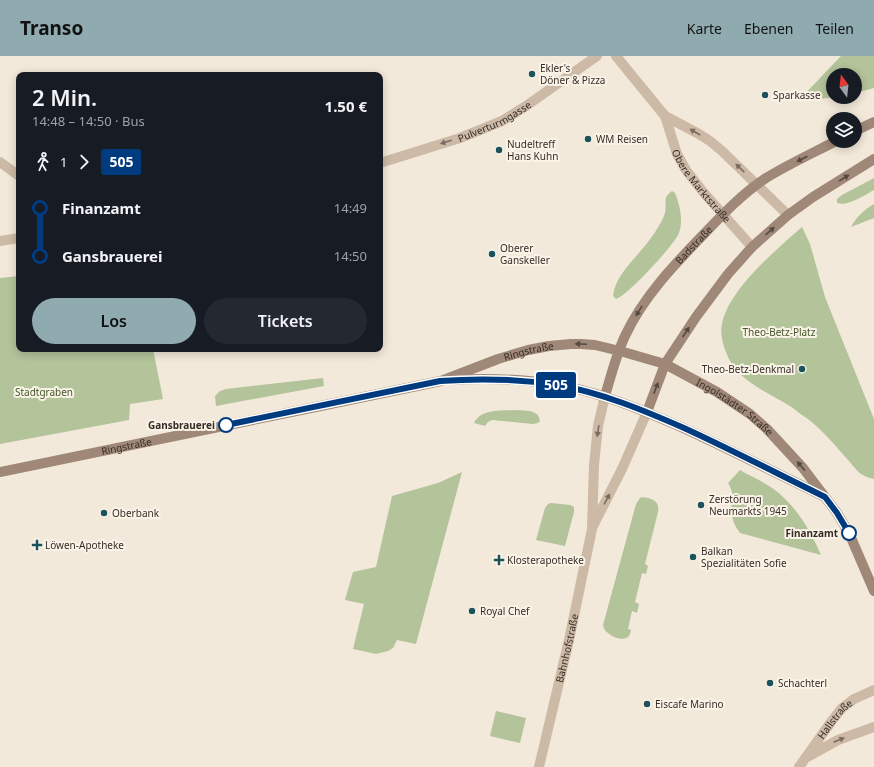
<!DOCTYPE html>
<html lang="de">
<meta charset="utf-8">
<style>
body{margin:0;font-family:"Noto Sans",sans-serif;background:#242831;color:#f1f3f6;height:100vh;display:flex;flex-direction:column;font-size:15px;white-space:nowrap}
*{box-sizing:border-box;margin:0}
p{font-size:13px;color:#9ea1a6}
.icon{flex:none;width:22px;height:22px;fill:none;stroke:currentColor;stroke-width:2;stroke-linecap:round;stroke-linejoin:round}
.map{position:relative;flex:1;overflow:hidden}
.sheet{position:absolute;left:16px;top:16px;width:367px;height:280px;display:flex;flex-direction:column;background:#171b24;border-radius:8px;box-shadow:0 2px 10px #0003}
.sheet>*{flex:none}
.badge{padding:0 8px;border-radius:3px;font-size:14px;line-height:26px}
.needle{width:26px;rotate:345deg}
.buttons{position:absolute;left:826px;top:12px;display:grid;gap:8px}
.buttons a{display:grid;place-items:center;width:36px;height:36px;border-radius:50%;background:#171b24;box-shadow:0 2px 10px #0003;font-size:20px}
.map>.badge{position:absolute;translate:-50% -50%;box-shadow:0 0 0 2px #fff}
.legs{display:flex;align-items:center;gap:6px;height:44px;padding:0 16px;font-size:13px}
.legs p{margin-inline-start:auto}
.headline{display:flex;align-items:center;justify-content:space-between;height:68px;padding:0 16px}
h1{font-size:22px;font-weight:600;line-height:30px}
.primary-button{display:flex;gap:8px;margin-top:auto;padding:8px 16px}
.primary-button a{flex:1;height:46px;border-radius:24px;background:#90abb0;color:#111;font-size:16px;font-weight:600;line-height:46px;text-align:center}
.primary-button a+a{background:#242831;color:#f1f3f6}
ul{padding:0 16px;list-style:none}
li{display:flex;align-items:center;gap:14px;height:48px;font-size:15px}
li i{display:grid;place-items:center;width:6px;height:100%;margin:0 5px;background:currentColor}
li i::after{content:'';width:10px;height:10px;margin:-5px;border:3px solid;border-radius:50%;background:#171b24}
li p{margin-inline-start:auto}
li:first-child i{background:linear-gradient(#0000 50%,currentColor 0)}
li:last-child i{background:linear-gradient(currentColor 50%,#0000 0)}
header{display:flex;align-items:center;gap:24px;box-sizing:border-box;height:56px;padding:0 20px;background:#90abb0;color:#111}
header strong{font-size:19px}
nav{display:flex;gap:22px;margin-inline-start:auto;font-size:14px}
.map>svg:first-child{display:block}
.green{fill:#b3c39a}
.lines{fill:none;stroke-linecap:round;stroke-linejoin:round}
.minor{stroke:#ccb9a6;stroke-width:10}
.secondary{stroke:#9f8877;stroke-width:10}
.oneway{fill:#7a6c60}
.oneway2{fill:#56483f}
.line-1-casing{stroke:#fff;stroke-width:9}
.line-1{stroke:#003b80;stroke-width:6}
.poi-dot{fill:#1a535b;stroke:#faf3e7;stroke-width:1.5}
.stop-1-dot{fill:#fff;stroke:#003b80;stroke-width:2}
.labels{text-anchor:middle;dominant-baseline:central;stroke-width:4;stroke-linejoin:round;paint-order:stroke}
.poi-label{font-size:10px;fill:#372d27;stroke:#faf3e7;text-anchor:start}
.street-label{font-size:10px;fill:#372d27;stroke:#faf3e7}
.park-label{font-size:10px;fill:#44572a;stroke:#faf3e7}
.stop-label{font-size:10px;font-weight:bold;fill:#372d27;stroke:#faf3e7;text-anchor:end}
</style>
<header>
<strong>Transo</strong>
<nav><a>Karte</a><a>Ebenen</a><a>Teilen</a></nav>
</header>
<div class="map">
<svg width="874" height="711" viewBox="0 0 874 711">
<rect width="100%" height="100%" fill="#f3e9da"/>
<g class="green">
<path d="M841,0H874V32L855,37V19H833V41H837L809,44L800,43Z"/>
<path d="M874,122V134C865,139 847,151 837,147V143L842,139Z"/>
<path d="M672,135L675,137C680,149 684,167 678,179C672,191 627,240 616,243L613,240C615,223 627,211 638,198C646,189 654,179 660,168C662,165 664,160 665,157C667,147 662,142 672,135Z"/>
<path d="M874,148V162L851,171C857,160 864,154 874,148Z"/>
<path d="M802,171L810,188L825,241L874,363V423C870,422 866,421 863,419C858,417 852,408 848,404C835,389 823,375 808,363C803,360 798,356 793,352C773,339 749,330 734,311C726,300 719,281 722,268C729,233 776,194 802,171Z"/>
<path d="M19,220V293H153L163,343L130,348L129,364L0,388V222Z"/>
<path d="M323,322L324,330L216,350L215,340L220,335L226,333Z"/>
<path d="M518,354C527,355 539,354 540,365L538,367L533,368L492,364L488,366L485,370L474,367C481,352 504,355 518,354Z"/>
<path d="M740,414C754,422 772,429 784,442C801,458 812,478 821,499L740,477C736,472 733,466 732,460C729,446 737,442 728,427Z"/>
<path d="M462,416L416,588L397,584L393,592L388,595L376,598L353,593L364,548L345,544L353,516L376,511L392,440L438,427Z"/>
<path d="M642,441C652,442 660,445 658,456L645,508L648,510L646,518L642,517L635,546L639,548L637,557L632,555L628,573L631,574C631,576 630,578 629,580C624,586 612,581 608,577C605,575 604,573 603,569L636,448L640,442Z"/>
<path d="M551,447L570,449L574,451V456L565,490L536,484L545,452L548,448Z"/>
<path d="M496,655L526,662L520,687L490,680Z"/>
</g>
<g class="lines">
<g class="minor">
<path d="M616,0L665,60L699,78L710,85L722,95L788,159"/>
<path id="s1" d="M665,60L677,98L686,114L704,137L752,191"/>
<path d="M0,106L19,120"/>
<path id="s2" d="M380,107L460,82L502,65L526,50L597,0"/>
<path d="M0,185L19,182"/>
<path d="M593,470L622,413L647,356"/>
<path d="M809,700L838,684L874,671"/>
<path id="s3" d="M539,711L569,584L592,473L594,409L598,370L605,340"/>
<path id="s4" d="M799,711L831,666L842,652L854,643L874,634"/>
</g>
<g class="secondary">
<path d="M855,75L874,66"/>
<path d="M453,324C503,321 557,325 605,341C631,349 656,360 681,371C729,393 776,417 823,440"/>
<path id="s5" d="M605,340C611,320 616,299 625,280C643,241 674,209 703,179C722,159 743,137 766,122C789,108 813,97 836,85"/>
<path d="M647,356L665,308L696,261L728,218L752,191L788,159L813,141L874,103"/>
<path id="s6" d="M0,416L311,352L441,325L498,303L528,294L549,290L571,288H581L595,289L620,295L665,308L717,336L750,358L767,373L803,412L837,457L849,477L874,535"/>
</g>
</g>
<defs><path id="oneway-solid" d="M-6-.8H1V-3.2L6.5 0L1 3.2V.8H-6Z"/></defs>
<g class="oneway">
<use href="#oneway-solid" transform="translate(695 76) rotate(-150)"/>
<use href="#oneway-solid" transform="translate(446 86) rotate(162)"/>
<use href="#oneway-solid" transform="translate(740 112) rotate(-137)"/>
<use href="#oneway-solid" transform="translate(598 375) rotate(99)"/>
<use href="#oneway-solid" transform="translate(607 443) rotate(-62)"/>
<use href="#oneway-solid" transform="translate(839 684) rotate(-23)"/>
</g>
<g class="oneway2">
<use href="#oneway-solid" transform="translate(802 103) rotate(152)"/>
<use href="#oneway-solid" transform="translate(844 122) rotate(-32)"/>
<use href="#oneway-solid" transform="translate(770 175) rotate(-42)"/>
<use href="#oneway-solid" transform="translate(639 255) rotate(122)"/>
<use href="#oneway-solid" transform="translate(686 276) rotate(-57)"/>
<use href="#oneway-solid" transform="translate(581 288) rotate(-177)"/>
<use href="#oneway-solid" transform="translate(656 332) rotate(-69)"/>
<use href="#oneway-solid" transform="translate(801 410) rotate(-131)"/>
</g>
<g class="lines">
<g class="line-1-casing">
<path id="line-1" d="M226,369L440,325C480,322 519,323 558,329C602,337 643,354 684,372C732,394 778,418 825,441L837,457L849,477"/>
</g>
<use href="#line-1" class="line-1"/>
</g>
<g class="poi-dot">
<circle cx="532" cy="18" r="4"/>
<circle cx="765" cy="39" r="4"/>
<circle cx="588" cy="83" r="4"/>
<circle cx="499" cy="94" r="4"/>
<circle cx="492" cy="198" r="4"/>
<circle cx="802" cy="313" r="4"/>
<circle cx="701" cy="449" r="4"/>
<circle cx="104" cy="457" r="4"/>
<path d="M35 483h4v4h4v4h-4v4h-4v-4h-4v-4h4z"/>
<circle cx="693" cy="501" r="4"/>
<path d="M497 498h4v4h4v4h-4v4h-4v-4h-4v-4h4z"/>
<circle cx="472" cy="555" r="4"/>
<circle cx="770" cy="627" r="4"/>
<circle cx="647" cy="648" r="4"/>
</g>
<g class="stop-1-dot">
<circle cx="226" cy="369" r="7"/>
<circle cx="849" cy="477" r="7"/>
</g>
<g class="labels">
<g class="poi-label">
<text x="540" y="12">Ekler's<tspan x="540" dy="12">Döner &amp; Pizza</tspan></text>
<text x="773" y="39">Sparkasse</text>
<text x="596" y="83">WM Reisen</text>
<text x="507" y="88">Nudeltreff<tspan x="507" dy="12">Hans Kuhn</tspan></text>
<text x="500" y="192">Oberer<tspan x="500" dy="12">Ganskeller</tspan></text>
<text x="794" y="313" text-anchor="end">Theo-Betz-Denkmal</text>
<text x="709" y="443">Zerstörung<tspan x="709" dy="12">Neumarkts 1945</tspan></text>
<text x="112" y="457">Oberbank</text>
<text x="45" y="489">Löwen-Apotheke</text>
<text x="701" y="495">Balkan<tspan x="701" dy="12">Spezialitäten Sofie</tspan></text>
<text x="507" y="504">Klosterapotheke</text>
<text x="480" y="555">Royal Chef</text>
<text x="778" y="627">Schachterl</text>
<text x="655" y="648">Eiscafe Marino</text>
</g>
<g class="street-label">
<text stroke="none"><textPath href="#s2" startOffset="122">Pulverturmgasse</textPath></text>
<text stroke="none"><textPath href="#s1" startOffset="80">Obere Marktstraße</textPath></text>
<text stroke="none"><textPath href="#s5" startOffset="178">Badstraße</textPath></text>
<text stroke="none"><textPath href="#s6" startOffset="543">Ringstraße</textPath></text>
<text stroke="none"><textPath href="#s6" startOffset="765">Ingolstädter Straße</textPath></text>
<text stroke="none"><textPath href="#s6" startOffset="129">Ringstraße</textPath></text>
<text stroke="none"><textPath href="#s3" startOffset="122">Bahnhofstraße</textPath></text>
<text stroke="none"><textPath href="#s4" startOffset="60">Hallstraße</textPath></text>
</g>
<g class="park-label">
<text x="779" y="276">Theo-Betz-Platz</text>
<text x="44" y="336">Stadtgraben</text>
</g>
<g class="stop-label">
<text x="215" y="369">Gansbrauerei</text>
<text x="838" y="477">Finanzamt</text>
</g>
</g>
</svg>
<div class="buttons">
<a><svg class="needle" viewBox="-14 -14 28 28"><path d="M0-13l5 13h-10z" fill="#e53935"/><path d="M0 13l5-13h-10z" fill="#9ea1a6"/></svg></a>
<a><svg class="icon" aria-label="layers" viewBox="0 0 24 24"><path d="M12 4l9 5-9 5-9-5zM3 14l9 5 9-5"/></svg></a>
</div>
<b class="badge" style="left:556px;top:329px;background:#003b80;color:#fff">505</b>
<section class="sheet">
<div class="headline"><div><h1>2 Min.</h1><p>14:48 – 14:50 · Bus</p></div><b>1.50 €</b></div>
<div class="legs"><svg class="icon" aria-label="walk" viewBox="0 0 24 24"><circle cx="13" cy="4" r="2"/><path d="M13 8l-2 6 4 7M11 14l-3 7M7 12l3-4h3l4 4"/></svg>1<svg class="icon" aria-label="forward" viewBox="0 0 24 24"><path d="M9 5l7 7-7 7"/></svg><b class="badge" style="background:#003b80;color:#fff">505</b></div>
<ul>
<li><i style="color:#003b80"></i><b>Finanzamt</b><p>14:49</p></li>
<li><i style="color:#003b80"></i><b>Gansbrauerei</b><p>14:50</p></li>
</ul>
<div class="primary-button"><a>Los</a><a>Tickets</a></div>
</section>
</div>
